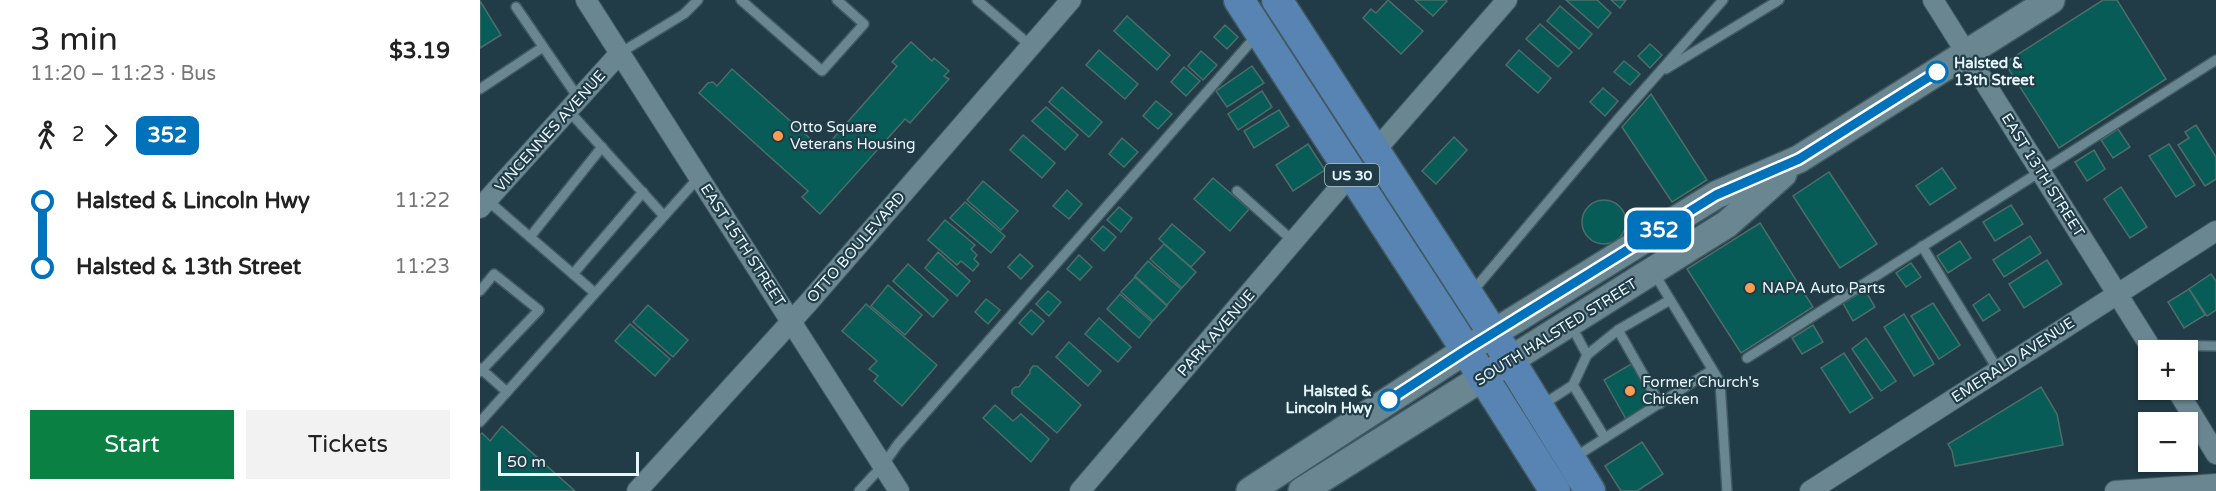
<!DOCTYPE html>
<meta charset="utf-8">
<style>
body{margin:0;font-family:"Varela Round",sans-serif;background:#f2f2f2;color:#222;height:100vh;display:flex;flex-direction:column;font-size:22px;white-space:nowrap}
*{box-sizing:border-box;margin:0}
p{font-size:20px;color:#767676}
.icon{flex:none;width:33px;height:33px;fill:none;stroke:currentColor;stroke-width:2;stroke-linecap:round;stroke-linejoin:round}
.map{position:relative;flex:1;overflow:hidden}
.sheet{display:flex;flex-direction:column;background:#fff;width:480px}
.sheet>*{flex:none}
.badge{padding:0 12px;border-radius:9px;font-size:21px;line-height:39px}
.tools{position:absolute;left:1658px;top:340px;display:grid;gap:12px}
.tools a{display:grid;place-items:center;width:60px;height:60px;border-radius:0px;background:#fff;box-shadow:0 2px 4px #0004;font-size:30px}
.scale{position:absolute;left:18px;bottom:15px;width:141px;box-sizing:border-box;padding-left:6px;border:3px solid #e6f6fc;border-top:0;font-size:16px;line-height:21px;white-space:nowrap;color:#e6f6fc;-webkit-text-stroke:4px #213c46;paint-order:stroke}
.map>.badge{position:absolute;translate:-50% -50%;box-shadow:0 0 0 3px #fff}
.legs{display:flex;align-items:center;gap:9px;height:66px;padding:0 30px;font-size:20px}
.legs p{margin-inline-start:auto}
.summary{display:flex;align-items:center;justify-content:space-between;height:102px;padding:0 30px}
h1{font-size:33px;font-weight:600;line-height:45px}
.button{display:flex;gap:12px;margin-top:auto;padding:12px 30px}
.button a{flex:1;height:69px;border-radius:0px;background:#0b8043;color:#fff;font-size:24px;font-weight:600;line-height:69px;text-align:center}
.button a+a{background:#f2f2f2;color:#222}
ul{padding:0 30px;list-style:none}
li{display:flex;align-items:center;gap:21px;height:66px;font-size:22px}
li i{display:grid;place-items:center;width:9px;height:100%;margin:0 8px;background:currentColor}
li i::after{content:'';width:15px;height:15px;margin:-8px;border:4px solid;border-radius:50%;background:#fff}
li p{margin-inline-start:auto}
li:first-child i{background:linear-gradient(#0000 50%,currentColor 0)}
li:last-child i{background:linear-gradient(currentColor 50%,#0000 0)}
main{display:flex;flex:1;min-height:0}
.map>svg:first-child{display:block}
.building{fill:#075c58;stroke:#4d6d6a;stroke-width:1.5}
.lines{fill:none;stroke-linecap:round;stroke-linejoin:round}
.lane-casing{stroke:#415a62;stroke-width:12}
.street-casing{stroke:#415a62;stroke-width:22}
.secondary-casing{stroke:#415a62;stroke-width:30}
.primary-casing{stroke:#415a62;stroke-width:33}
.lane{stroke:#698691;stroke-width:9}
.street{stroke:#698691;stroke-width:20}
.secondary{stroke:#698691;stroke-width:27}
.primary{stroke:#5884b3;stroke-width:30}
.line-1-casing{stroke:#fff;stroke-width:14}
.line-1{stroke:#0072bc;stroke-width:9}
.stop-1-dot{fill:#fff;stroke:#0072bc;stroke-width:3}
.poi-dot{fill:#fb9e51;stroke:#213c46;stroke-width:2}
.labels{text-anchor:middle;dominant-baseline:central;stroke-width:4.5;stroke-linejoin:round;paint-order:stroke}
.shield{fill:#213c46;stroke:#abbec5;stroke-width:1.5}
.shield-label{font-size:14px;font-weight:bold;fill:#e6f6fc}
.stop-label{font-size:15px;font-weight:bold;fill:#e6f6fc;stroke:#213c46;text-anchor:start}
.poi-label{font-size:15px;fill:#e6f6fc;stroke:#213c46;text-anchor:start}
.street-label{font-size:15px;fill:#e6f6fc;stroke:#213c46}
</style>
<main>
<section class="sheet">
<div class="summary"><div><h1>3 min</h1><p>11:20 – 11:23 · Bus</p></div><b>$3.19</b></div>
<div class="legs"><svg class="icon" aria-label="walk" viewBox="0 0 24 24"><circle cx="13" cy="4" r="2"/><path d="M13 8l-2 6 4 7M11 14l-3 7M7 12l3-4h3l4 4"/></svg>2<svg class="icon" aria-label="forward" viewBox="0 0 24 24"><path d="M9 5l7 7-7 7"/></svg><b class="badge" style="background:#0072bc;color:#fff">352</b></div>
<ul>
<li><i style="color:#0072bc"></i><b>Halsted &amp; Lincoln Hwy</b><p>11:22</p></li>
<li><i style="color:#0072bc"></i><b>Halsted &amp; 13th Street</b><p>11:23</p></li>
</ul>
<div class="button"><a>Start</a><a>Tickets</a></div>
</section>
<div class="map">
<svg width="1736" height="491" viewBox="0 0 1736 491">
<rect width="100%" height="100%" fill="#213c46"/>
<g class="building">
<path d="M908,0L943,31L921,54L883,18L891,9L896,13Z"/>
<path d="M935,0H966L967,1L953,16Z"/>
<path d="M1086,0H1117L1131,13L1118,28Z"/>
<path d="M1131,0H1146L1140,8Z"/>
<path d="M1623,0H1637L1686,79L1579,148L1526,65L1529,60Z"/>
<path d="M0,1L21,35L0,48Z"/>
<path d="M1080,6L1112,34L1099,49L1067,21Z"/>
<path d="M647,16L690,55L677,70L634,31Z"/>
<path d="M1060,24L1092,52L1078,67L1046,39Z"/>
<path d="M745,25L758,37L747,49L734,37Z"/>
<path d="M431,42L452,61L454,58L469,71L464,76L469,79L430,123L425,119L340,214L322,197L328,191L219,93L228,83L233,82L237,86L252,69L343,150L417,66L412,62Z"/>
<path d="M1170,44L1182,55L1170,68L1158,56Z"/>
<path d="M619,50L658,84L645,99L606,65Z"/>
<path d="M1039,50L1071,78L1058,93L1026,65Z"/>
<path d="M721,51L737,65L723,80L708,66Z"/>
<path d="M1144,61L1160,74L1150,85L1134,72Z"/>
<path d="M772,66L784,83L747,107L736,91Z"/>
<path d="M704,67L720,81L706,96L691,82Z"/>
<path d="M582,87L622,122L609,137L569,102Z"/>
<path d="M1123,88L1138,101L1125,116L1110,102Z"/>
<path d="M782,91L792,107L758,130L748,114Z"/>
<path d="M1171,94L1227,180L1192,202L1142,127Z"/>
<path d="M676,101L692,114L678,129L663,116Z"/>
<path d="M566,107L598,135L585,150L552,121Z"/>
<path d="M799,110L809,126L774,148L764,131Z"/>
<path d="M1716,125L1736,157V179L1725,186L1698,145L1709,138L1705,132Z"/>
<path d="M1638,129L1650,147L1633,158L1621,140Z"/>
<path d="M543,135L575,163L562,178L530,150Z"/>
<path d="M974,137L987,150L956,184L942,171Z"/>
<path d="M642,138L658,152L644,167L629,154Z"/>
<path d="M828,144L845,170L813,191L796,165Z"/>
<path d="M1689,144L1715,185L1696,197L1669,156Z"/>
<path d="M1614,150L1625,169L1607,181L1595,162Z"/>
<path d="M1462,168L1476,188L1450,205L1436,186Z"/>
<path d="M1349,172L1397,244L1360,268L1313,196Z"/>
<path d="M733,178L769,209L750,231L714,199Z"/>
<path d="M503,181L538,211L521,230L487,200Z"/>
<path d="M1641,187L1667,227L1650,238L1624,199Z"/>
<path d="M587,190L602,204L589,219L573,206Z"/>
<circle cx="1124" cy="222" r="22"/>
<path d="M485,202L525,236L511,253L470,218Z"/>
<path d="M1531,205L1543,224L1515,241L1503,222Z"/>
<path d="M639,207L652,218L641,232L627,220Z"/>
<path d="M465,220L495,245L491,249L497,255L494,259L499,264L493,271L481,261L477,265L448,240Z"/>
<path d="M1280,223L1333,307L1261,353L1207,269Z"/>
<path d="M692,224L725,252L711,267L679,239Z"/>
<path d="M623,226L636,237L624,251L611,239Z"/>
<path d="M1550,236L1561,253L1524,277L1513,260Z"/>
<path d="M1480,241L1491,258L1468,273L1457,256Z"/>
<path d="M684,244L716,272L702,288L670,259Z"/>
<path d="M458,252L490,281L477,296L445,268Z"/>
<path d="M540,254L553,266L541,279L528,267Z"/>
<path d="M599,255L612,267L600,280L587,269Z"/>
<path d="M1567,260L1582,284L1544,308L1529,284Z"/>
<path d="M668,261L701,289L687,305L655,276Z"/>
<path d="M1431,263L1441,277L1426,287L1416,273Z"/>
<path d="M428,264L468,300L453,317L413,281Z"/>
<path d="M1731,274L1736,281V310L1727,316L1709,289Z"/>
<path d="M655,277L687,306L673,321L641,292Z"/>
<path d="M408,285L442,315L425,335L391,306Z"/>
<path d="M1709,289L1725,315L1704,328L1688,302Z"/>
<path d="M1385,290L1395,307L1373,321L1363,303Z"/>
<path d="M568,291L581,302L569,316L556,304Z"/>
<path d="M640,294L672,322L659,338L627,309Z"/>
<path d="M1509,294L1520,310L1503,321L1493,305Z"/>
<path d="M506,299L520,310L508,324L495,312Z"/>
<path d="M1453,303L1480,345L1459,359L1431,316Z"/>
<path d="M386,304L457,365L422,406L394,381L398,376L389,369L397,361L362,331Z"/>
<path d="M168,305L208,340L193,357L153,322Z"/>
<path d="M551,310L564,321L552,335L539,323Z"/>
<path d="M1424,314L1454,364L1434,376L1404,327Z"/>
<path d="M619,318L651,347L638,362L605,334Z"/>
<path d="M150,324L190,359L175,376L135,341Z"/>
<path d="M1333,325L1343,342L1322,354L1312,338Z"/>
<path d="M1386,338L1416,381L1401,391L1372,349Z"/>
<path d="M589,342L621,371L608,386L576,357Z"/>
<path d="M1364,353L1393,398L1370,413L1341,368Z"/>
<path d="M1153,363L1175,402L1146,419L1124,380Z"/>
<path d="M553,366H557L601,405L577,433L532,394V390L535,387H539L550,373V370Z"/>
<path d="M1561,387L1577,414L1583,445L1475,466L1472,451L1468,444Z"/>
<path d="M515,405L533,421L541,414L569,439L551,462L503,418Z"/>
<path d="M22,426L95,491H0V435L2,433L10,441Z"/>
<path d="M1162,442L1183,474L1157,491H1141L1125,466Z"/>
</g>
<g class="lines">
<g class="lane-casing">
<g id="lane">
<path d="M261,0L342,71L384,24L357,0"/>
<path d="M497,0L551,46"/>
<path d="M36,7L99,99"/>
<path d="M140,53L204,14L218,0"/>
<path d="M1186,69L1299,0"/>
<path d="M0,89L63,47"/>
<path d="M88,110L184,216"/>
<path d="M757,191L814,242"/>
<path d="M7,200L115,293"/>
<path d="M50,237L122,147"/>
<path d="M1442,246L1518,370"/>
<path d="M1174,273L1240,382L1247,491"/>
<path d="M93,274L163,192"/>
<path d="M0,291L14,274L59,310L0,372"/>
<path d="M992,292L1138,119L1243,0"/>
<path d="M1091,325L1107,355L1138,330L1190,300"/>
<path d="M1138,330L1180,404"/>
<path d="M1669,345L1736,346"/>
<path d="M1107,355L1093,385L1125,438"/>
<path d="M1267,358L1736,60"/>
<path d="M0,368L27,392"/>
<path d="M1062,405L1093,385"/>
<path d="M0,422L219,177"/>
<path d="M1095,457L1232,370"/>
<path d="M379,491L403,465L418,444L776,36"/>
</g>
</g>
<g class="street-casing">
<g id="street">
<path d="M106,0L419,491"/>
<path d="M1453,0L1673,351"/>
<path d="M895,151L1027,0"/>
<path d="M0,208L140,53"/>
<path d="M1697,390L1736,454"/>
<path d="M157,491L328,303L591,0"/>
<path d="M600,491L871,174"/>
<path d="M1330,491L1736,231"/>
<path d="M1635,491L1736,484"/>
</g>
</g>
<g class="secondary-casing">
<g id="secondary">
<path d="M770,491L986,350L1236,195L1319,159L1571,0"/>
<path d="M822,491L1247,224L1303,174"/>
</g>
</g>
<g class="primary-casing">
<g id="primary">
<path d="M759,0L972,328L1075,491"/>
<path d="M797,0L1013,333L1110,491"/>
</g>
</g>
<use href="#lane" class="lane"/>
<use href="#street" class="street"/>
<use href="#secondary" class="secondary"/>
<use href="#primary" class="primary"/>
</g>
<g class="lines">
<g class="line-1-casing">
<path id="line-1" d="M909,400L986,350L1236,195L1319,159L1457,72"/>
</g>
<use href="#line-1" class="line-1"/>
</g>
<g class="stop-1-dot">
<circle cx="1457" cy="72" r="10"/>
<circle cx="909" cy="400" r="10"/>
</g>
<g class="poi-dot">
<circle cx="298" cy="136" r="6"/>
<circle cx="1270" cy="288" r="6"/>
<circle cx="1150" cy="391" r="6"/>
</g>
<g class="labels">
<rect class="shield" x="845" y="164" width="54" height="22" rx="4.5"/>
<g class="shield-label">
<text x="872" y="175">US 30</text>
</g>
<g class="stop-label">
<text x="1474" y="63">Halsted &amp;<tspan x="1474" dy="17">13th Street</tspan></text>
<text x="892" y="391" text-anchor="end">Halsted &amp;<tspan x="892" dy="17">Lincoln Hwy</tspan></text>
</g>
<g class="poi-label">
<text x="310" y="127">Otto Square<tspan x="310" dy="17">Veterans Housing</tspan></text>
<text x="1282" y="288">NAPA Auto Parts</text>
<text x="1162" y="382">Former Church's<tspan x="1162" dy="17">Chicken</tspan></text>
</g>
<g class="street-label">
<text transform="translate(70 131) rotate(-48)">VINCENNES AVENUE</text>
<text transform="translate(1563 175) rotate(58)">EAST 13TH STREET</text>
<text transform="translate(263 245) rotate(57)">EAST 15TH STREET</text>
<text transform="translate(376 247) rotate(-49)">OTTO BOULEVARD</text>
<text transform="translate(1076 332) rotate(-32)">SOUTH HALSTED STREET</text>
<text transform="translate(736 333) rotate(-49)">PARK AVENUE</text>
<text transform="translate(1533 360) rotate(-33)">EMERALD AVENUE</text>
</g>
</g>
</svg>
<div class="tools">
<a>+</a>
<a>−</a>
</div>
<div class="scale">50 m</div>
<b class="badge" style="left:1179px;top:230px;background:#0072bc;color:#fff">352</b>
</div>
</main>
